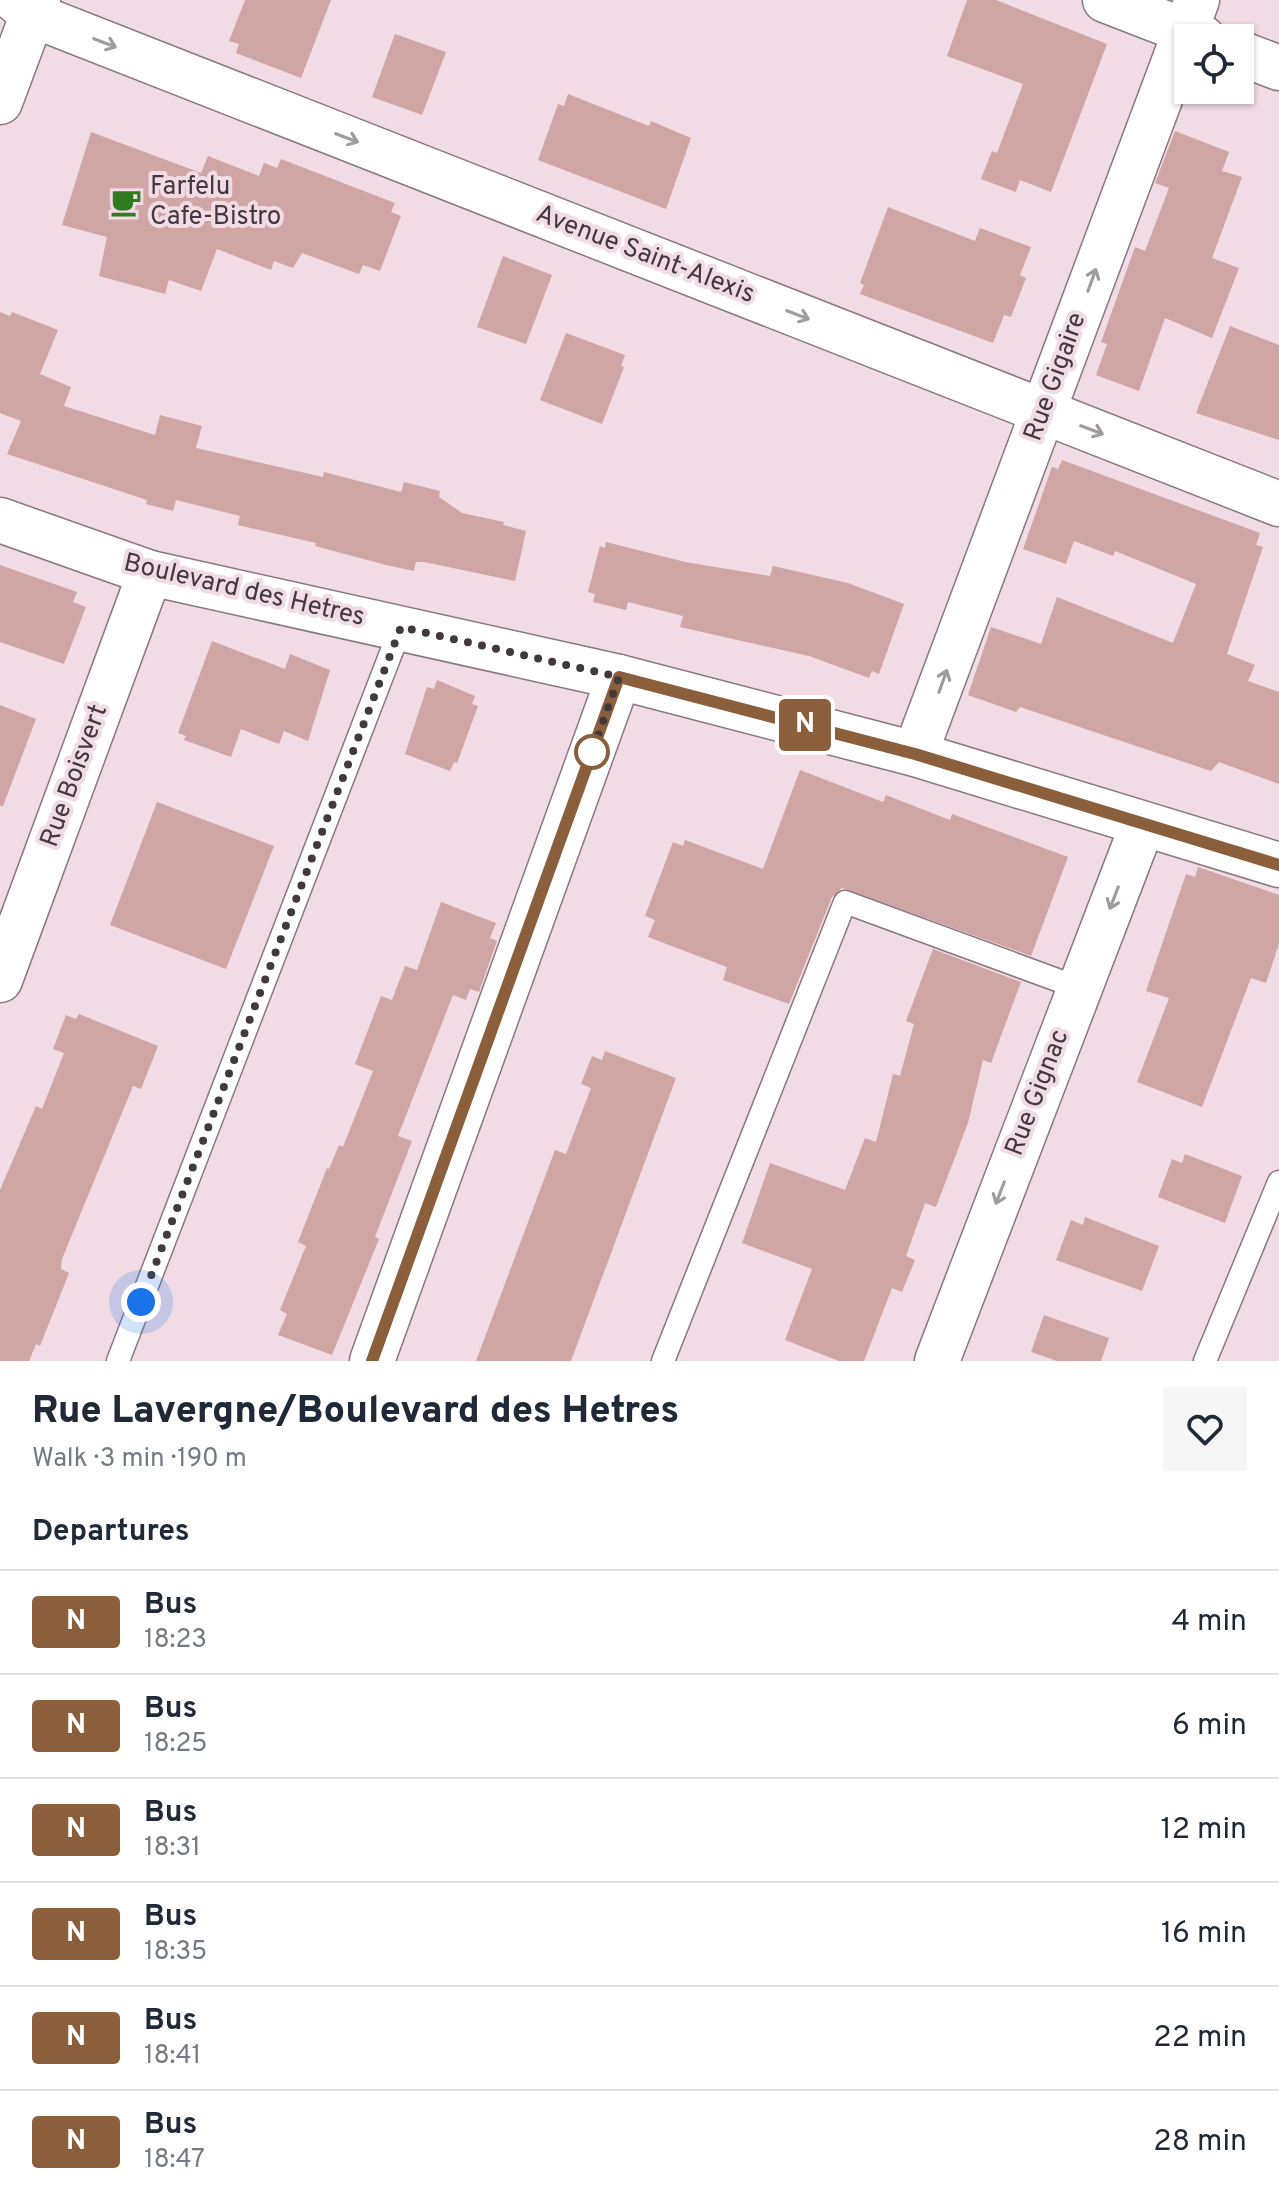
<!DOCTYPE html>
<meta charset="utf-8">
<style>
body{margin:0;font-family:Overpass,sans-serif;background:#f6f6f7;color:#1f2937;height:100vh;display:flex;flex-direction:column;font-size:30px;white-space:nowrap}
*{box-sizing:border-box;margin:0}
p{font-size:26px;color:#747a83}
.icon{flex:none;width:44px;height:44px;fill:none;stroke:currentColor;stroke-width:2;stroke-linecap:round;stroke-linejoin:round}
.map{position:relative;height:1361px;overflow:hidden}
.panel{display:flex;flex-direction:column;background:#fff;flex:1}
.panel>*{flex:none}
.badge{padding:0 16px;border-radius:6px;font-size:28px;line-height:52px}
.tools{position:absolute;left:1174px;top:24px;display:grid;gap:16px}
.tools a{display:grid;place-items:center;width:80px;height:80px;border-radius:0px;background:#fff;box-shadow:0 2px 6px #0004;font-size:40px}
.you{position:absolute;width:40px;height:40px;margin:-20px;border:6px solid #fff;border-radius:50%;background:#1a73e8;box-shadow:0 0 0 12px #1a73e833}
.map>.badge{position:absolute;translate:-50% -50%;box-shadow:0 0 0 4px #fff}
h2{padding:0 32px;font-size:30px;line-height:72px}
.round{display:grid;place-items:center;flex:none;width:84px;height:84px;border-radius:0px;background:#f6f6f7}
.head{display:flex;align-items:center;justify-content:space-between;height:136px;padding:0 32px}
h1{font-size:38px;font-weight:800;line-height:60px}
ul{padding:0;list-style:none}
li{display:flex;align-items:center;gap:24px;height:104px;padding:0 32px;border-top:2px solid #e0e1e3}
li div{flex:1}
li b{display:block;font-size:30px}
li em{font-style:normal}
li .badge{min-width:88px;font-weight:700;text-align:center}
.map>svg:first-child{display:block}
.building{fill:#cfa6a4}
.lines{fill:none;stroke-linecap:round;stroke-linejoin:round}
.service-casing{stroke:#8b7780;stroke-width:25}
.minor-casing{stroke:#8b7780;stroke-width:47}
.tertiary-casing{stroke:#8b7780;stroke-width:47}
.service{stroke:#fff;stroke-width:22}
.minor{stroke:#fff;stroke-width:44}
.tertiary{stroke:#fff;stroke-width:44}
.oneway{stroke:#a09c9e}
.line-casing{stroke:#fff;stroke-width:18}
.line{stroke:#8b5e3c;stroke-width:12}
.walk{stroke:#41393c;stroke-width:8;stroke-dasharray:0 14.4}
.stop-dot{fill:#fff;stroke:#8b5e3c;stroke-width:4}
.labels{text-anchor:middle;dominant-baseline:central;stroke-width:8;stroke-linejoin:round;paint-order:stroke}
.poi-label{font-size:26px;fill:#41393c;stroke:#f1dbe4;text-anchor:start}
.street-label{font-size:26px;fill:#41393c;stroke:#f1dbe4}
</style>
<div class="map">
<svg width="1279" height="1361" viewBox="0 0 1279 1361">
<rect width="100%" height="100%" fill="#f1dbe4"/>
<g class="building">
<path d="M245,0H331L301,78L236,53L239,44L229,41Z"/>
<path d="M967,0H996L1107,44L1051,192L1020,180L1016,192L981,179L992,151L997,153L1023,84L947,56Z"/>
<path d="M395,34L446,52L422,115L372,97Z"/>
<path d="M568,94L649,126L651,121L691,138L666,209L538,160L558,104L564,106Z"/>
<path d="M1175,131L1229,152L1222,171L1242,177L1212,258L1239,268L1212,338L1165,318L1139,391L1096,375L1107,344L1101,342L1135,247L1145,251L1169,188L1155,183Z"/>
<path d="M91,132L201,173L208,156L259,176L264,163L277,168L281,159L395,203L391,212L401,216L380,271L363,265L359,274L302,253L293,268L274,261L271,270L217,249L201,291L169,280L165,294L99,276L107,237L62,225Z"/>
<path d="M888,207L975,241L980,228L1031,247L1020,275L1026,278L1011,317L1004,315L993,343L860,294L864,285L860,283Z"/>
<path d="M503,256L552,275L526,344L477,327Z"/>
<path d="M0,312L10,316L12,312L58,330L40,374L71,387L64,406L155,435L160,415L202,426L196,448L323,477L324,472L401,492L404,482L440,491L439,497L462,513L504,522L503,525L526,531L515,581L424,562H416L414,571L386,565L315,546L316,543L238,525L240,516L176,500L173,511L146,504L147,500L7,454L21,421L0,413Z"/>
<path d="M1230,326L1279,345V440L1196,413Z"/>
<path d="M566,333L625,355L621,366L624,367L602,424L540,400Z"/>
<path d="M1062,460L1260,533L1256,545L1263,547L1227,654L1255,665L1248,681L1279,692V784L1219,762L1211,771L1020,707L1016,712L968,695L991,627L1041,644L1057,597L1173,643L1196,584L1115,551L1113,556L1074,541L1066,564L1023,549L1052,467L1058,469Z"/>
<path d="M606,542L685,562L770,576L773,566L848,583L904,604L879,674L872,671L869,678L809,656L680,627L683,616L628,602L626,610L593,602L595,594L588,592L600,546L605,548Z"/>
<path d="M0,565L77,592L73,602L86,607L64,664L0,642Z"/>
<path d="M212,641L285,669L290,654L330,670L308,741L284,731L279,744L241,729L231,757L184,740L186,736L178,733Z"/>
<path d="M437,680L475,696L472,704L478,706L457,763L454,762L450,771L405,754L427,687L434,689Z"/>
<path d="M0,705L36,719L3,806H0Z"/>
<path d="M800,770L883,802L886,795L950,820L952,814L1068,857L1031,956L842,888L832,897L789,1004L723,980L727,967L648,937L655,920L645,916L673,842L683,846L685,840L763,869Z"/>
<path d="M157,802L274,846L226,969L110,925Z"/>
<path d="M1198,867L1279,895V944L1266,983L1251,978L1202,1107L1137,1082L1169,998L1146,991L1186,874L1195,877Z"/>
<path d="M441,902L496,923L490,938L497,941L479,992L470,989L466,1000L453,995L398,1136L412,1141L375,1237L379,1239L332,1355L278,1335L287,1314L280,1310L306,1246L298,1242L327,1168L329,1169L339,1145L343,1147L373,1071L355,1064L381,996L392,1000L405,966L417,970Z"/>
<path d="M933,949L1021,982L991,1063L983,1060L968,1123L936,1207L925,1203L906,1256L915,1260L902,1292L892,1288L864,1361H839L785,1340L812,1269L742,1243L770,1163L845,1190L865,1138L876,1142L893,1074L900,1076L914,1024L906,1021Z"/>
<path d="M79,1014L158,1046L141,1089L133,1086L62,1259L61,1269L69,1273L40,1346L36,1344L29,1361H0V1190L36,1106L42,1109L64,1053L53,1049L66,1015L76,1019Z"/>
<path d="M605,1051L676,1078L571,1361H476L555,1150L566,1154L591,1088L581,1084L592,1056L602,1060Z"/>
<path d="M1185,1154L1242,1176L1225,1223L1158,1197L1172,1159L1182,1163Z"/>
<path d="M1085,1217L1159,1246L1142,1291L1056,1260L1071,1220L1083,1225Z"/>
<path d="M1044,1315L1109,1338L1101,1361H1057L1031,1352Z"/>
</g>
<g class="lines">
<g class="service-casing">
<g id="service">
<path d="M118,1361L401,627"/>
<path d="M663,1361L845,902L1079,988"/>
<path d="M1205,1361L1279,1182"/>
</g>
</g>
<g class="minor-casing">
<g id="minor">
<path d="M15,0L33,15L1279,504"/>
<path d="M1105,0L1203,38"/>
<path d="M1240,53L1279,68"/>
<path d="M0,102L38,0"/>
<path d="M915,754L1197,0"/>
<path d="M0,980L150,573"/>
<path d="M937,1361L1142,826"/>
</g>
</g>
<g class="tertiary-casing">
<g id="tertiary">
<path d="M0,520L150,573L619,677L915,754L1279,865"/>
<path d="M372,1361L619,677"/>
</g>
</g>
<use href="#service" class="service"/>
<use href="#minor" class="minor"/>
<use href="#tertiary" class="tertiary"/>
</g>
<defs><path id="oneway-shaft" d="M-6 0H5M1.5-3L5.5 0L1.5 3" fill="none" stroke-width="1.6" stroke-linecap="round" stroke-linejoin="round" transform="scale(2)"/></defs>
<g class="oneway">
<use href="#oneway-shaft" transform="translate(105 43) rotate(21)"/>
<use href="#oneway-shaft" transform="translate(347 138) rotate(21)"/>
<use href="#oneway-shaft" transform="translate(1092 280) rotate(-70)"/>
<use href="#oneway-shaft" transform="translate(798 315) rotate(21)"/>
<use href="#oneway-shaft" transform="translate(1092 430) rotate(21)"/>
<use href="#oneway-shaft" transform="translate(943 681) rotate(-70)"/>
<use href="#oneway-shaft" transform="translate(1114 898) rotate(111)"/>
<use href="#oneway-shaft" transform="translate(1000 1193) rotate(111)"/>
</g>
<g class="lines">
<g class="line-casing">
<path id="line" d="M372,1361L619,677L915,754L1279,865"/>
</g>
<use href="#line" class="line"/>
<path class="walk" d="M141,1302L401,627L619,677L587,766L592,752"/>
</g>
<defs>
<g id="cafe-bare" transform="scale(2.4)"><path d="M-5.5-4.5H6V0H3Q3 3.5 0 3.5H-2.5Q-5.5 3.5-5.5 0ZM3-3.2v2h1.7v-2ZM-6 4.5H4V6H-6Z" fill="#307a1f" stroke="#f1dbe4" stroke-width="2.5" paint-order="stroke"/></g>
</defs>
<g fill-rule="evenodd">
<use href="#cafe-bare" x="126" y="202"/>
</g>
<circle class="stop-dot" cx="592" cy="752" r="16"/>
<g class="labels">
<g class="poi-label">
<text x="150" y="187">Farfelu<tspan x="150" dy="30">Cafe-Bistro</tspan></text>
</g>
<g class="street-label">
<text transform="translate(645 255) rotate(21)">Avenue Saint-Alexis</text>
<text transform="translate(1056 377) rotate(-70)">Rue Gigaire</text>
<text transform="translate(244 591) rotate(13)">Boulevard des Hetres</text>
<text transform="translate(75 776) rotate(-70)">Rue Boisvert</text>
<text transform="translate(1038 1093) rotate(-69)">Rue Gignac</text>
</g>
</g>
</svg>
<div class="tools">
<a><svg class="icon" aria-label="locate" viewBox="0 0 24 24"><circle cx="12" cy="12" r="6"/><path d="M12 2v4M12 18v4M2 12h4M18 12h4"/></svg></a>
</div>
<div class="you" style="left:141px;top:1302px"></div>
<b class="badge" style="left:805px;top:725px;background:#8b5e3c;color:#fff">N</b>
</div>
<section class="panel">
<div class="head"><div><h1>Rue Lavergne/Boulevard des Hetres</h1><p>Walk · 3 min · 190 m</p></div><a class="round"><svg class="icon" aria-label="heart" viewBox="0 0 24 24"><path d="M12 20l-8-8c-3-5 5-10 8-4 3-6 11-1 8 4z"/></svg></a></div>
<h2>Departures</h2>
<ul>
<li><span class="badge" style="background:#8b5e3c;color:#fff">N</span><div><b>Bus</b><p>18:23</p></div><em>4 min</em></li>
<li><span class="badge" style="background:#8b5e3c;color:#fff">N</span><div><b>Bus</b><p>18:25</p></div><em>6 min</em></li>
<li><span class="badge" style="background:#8b5e3c;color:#fff">N</span><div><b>Bus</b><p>18:31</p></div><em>12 min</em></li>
<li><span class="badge" style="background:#8b5e3c;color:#fff">N</span><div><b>Bus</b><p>18:35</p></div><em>16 min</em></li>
<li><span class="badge" style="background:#8b5e3c;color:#fff">N</span><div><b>Bus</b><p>18:41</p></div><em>22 min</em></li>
<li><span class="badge" style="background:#8b5e3c;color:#fff">N</span><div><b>Bus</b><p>18:47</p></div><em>28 min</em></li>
</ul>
</section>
